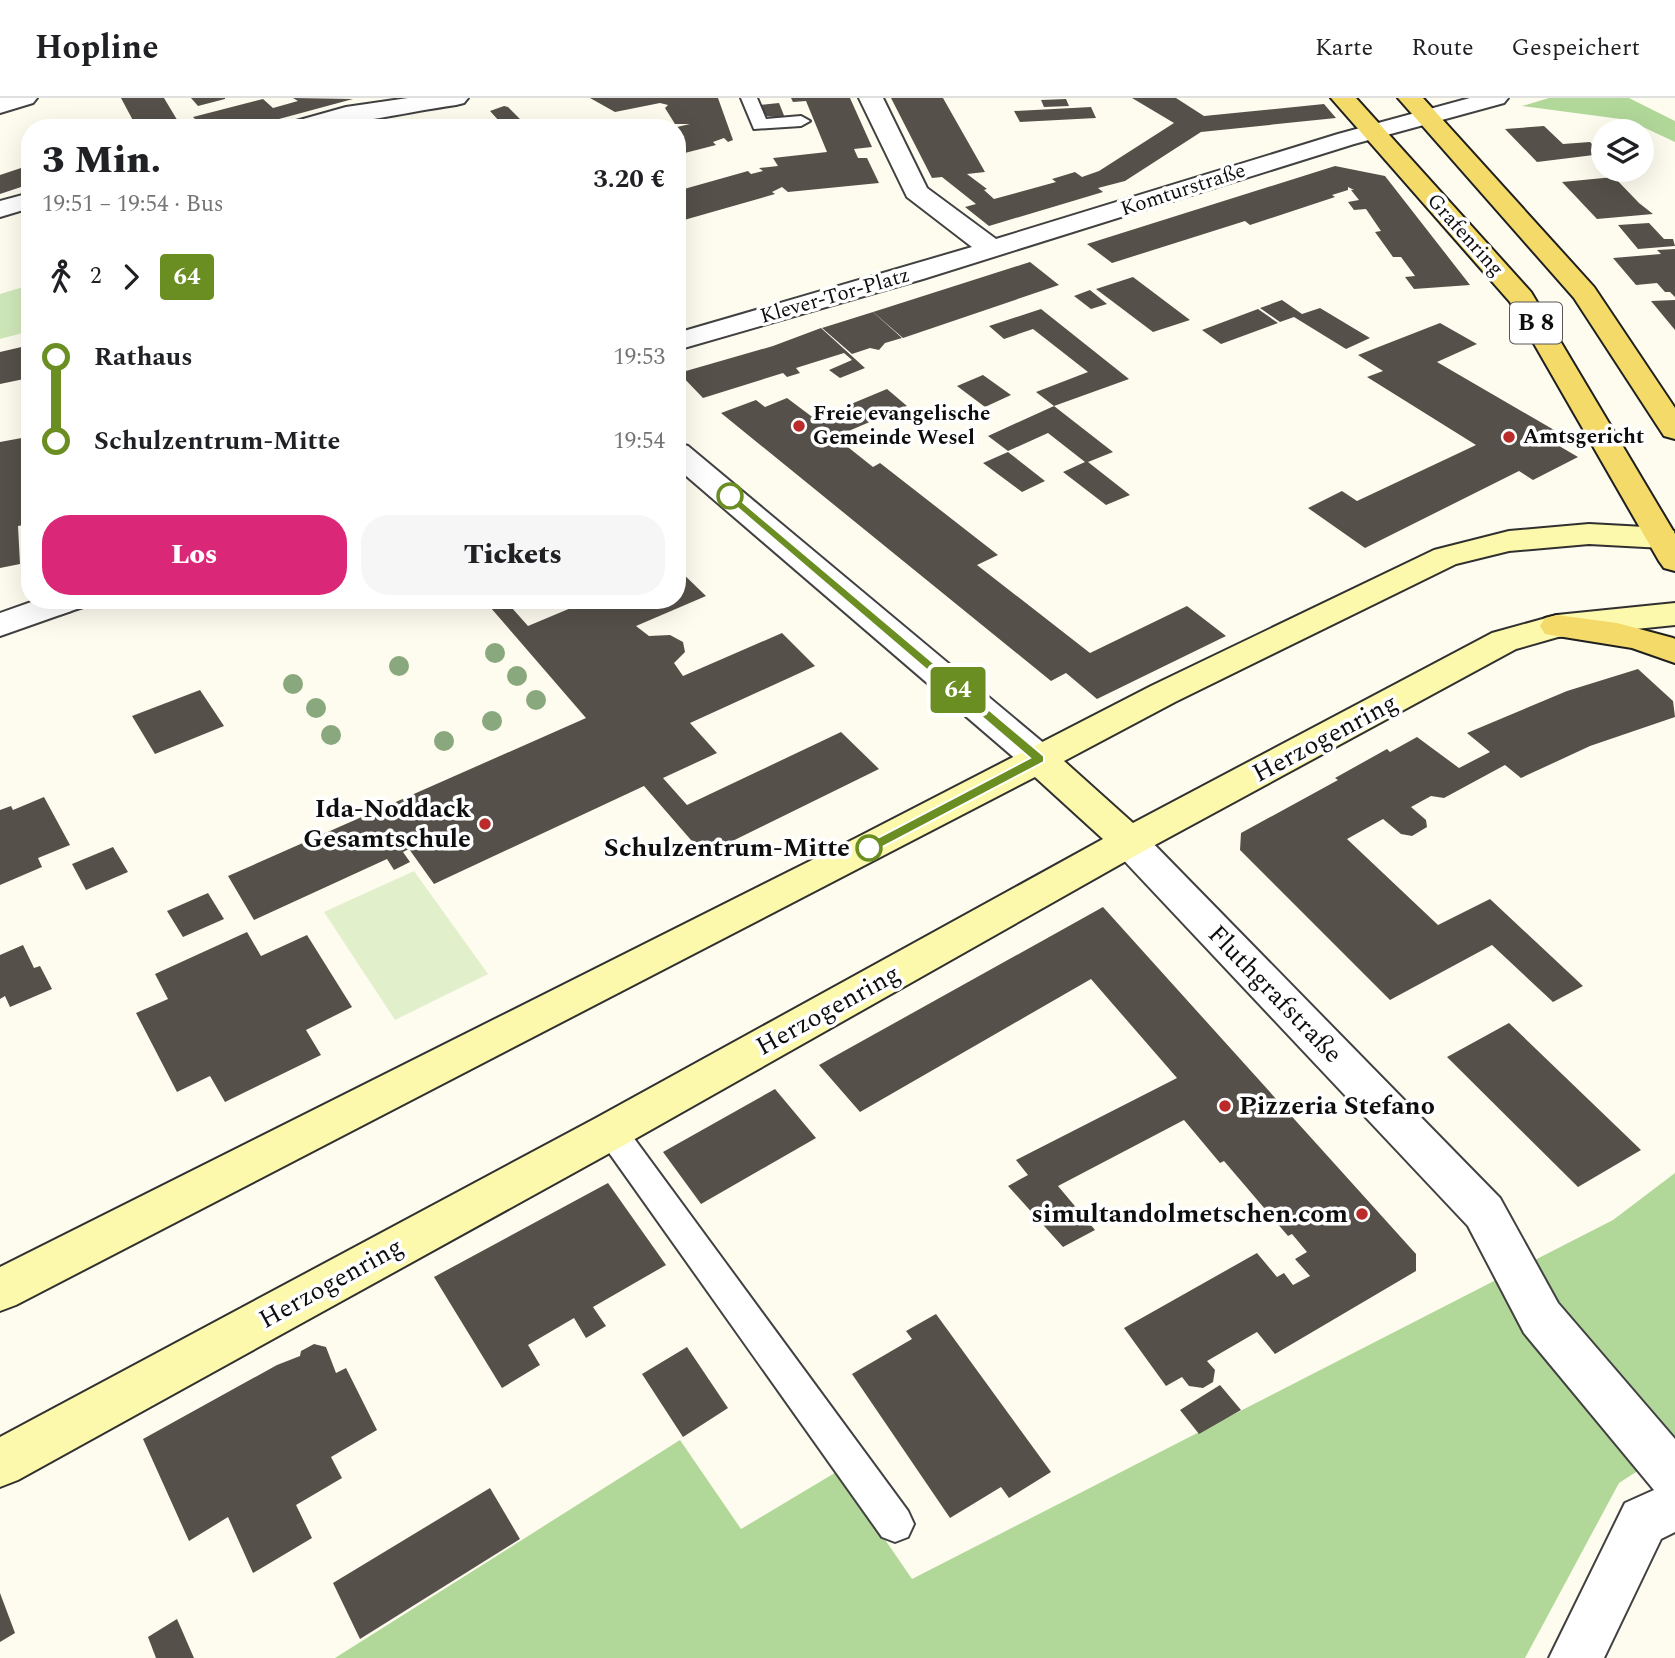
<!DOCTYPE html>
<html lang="de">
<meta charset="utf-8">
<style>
body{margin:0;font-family:Spectral,serif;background:#f6f6f6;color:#202124;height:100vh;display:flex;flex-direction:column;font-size:26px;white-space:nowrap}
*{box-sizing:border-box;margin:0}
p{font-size:23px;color:#757577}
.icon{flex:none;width:38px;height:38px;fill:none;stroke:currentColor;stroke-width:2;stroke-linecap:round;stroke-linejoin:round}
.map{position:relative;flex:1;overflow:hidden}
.details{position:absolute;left:21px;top:21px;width:665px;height:490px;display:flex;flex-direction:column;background:#fff;border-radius:28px;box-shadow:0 7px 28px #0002}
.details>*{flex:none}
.badge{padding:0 14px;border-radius:5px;font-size:24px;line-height:46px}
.buttons{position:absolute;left:1591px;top:21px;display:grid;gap:14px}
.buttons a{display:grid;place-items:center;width:63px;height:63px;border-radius:50%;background:#fff;box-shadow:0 7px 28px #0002;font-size:35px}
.map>.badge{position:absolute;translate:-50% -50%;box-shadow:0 0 0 4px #fff}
.legs{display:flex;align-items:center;gap:10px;height:77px;padding:0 21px;font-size:23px}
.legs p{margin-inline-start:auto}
.overview{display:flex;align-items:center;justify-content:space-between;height:119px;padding:0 21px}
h1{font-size:38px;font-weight:800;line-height:52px}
.button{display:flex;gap:14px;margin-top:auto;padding:14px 21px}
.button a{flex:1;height:80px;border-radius:28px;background:#db2777;color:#fff;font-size:28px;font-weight:800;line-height:80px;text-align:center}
.button a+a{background:#f6f6f6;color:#202124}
ul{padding:0 21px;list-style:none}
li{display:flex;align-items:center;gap:24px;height:84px;font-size:26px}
li i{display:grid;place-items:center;width:10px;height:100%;margin:0 9px;background:currentColor}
li i::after{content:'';width:18px;height:18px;margin:-9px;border:5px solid;border-radius:50%;background:#fff}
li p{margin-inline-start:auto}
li:first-child i{background:linear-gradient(#0000 50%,currentColor 0)}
li:last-child i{background:linear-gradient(currentColor 50%,#0000 0)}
header{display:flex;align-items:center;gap:42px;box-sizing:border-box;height:98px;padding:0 35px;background:#fff;border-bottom:2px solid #e0e0e0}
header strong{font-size:33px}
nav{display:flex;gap:38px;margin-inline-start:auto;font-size:24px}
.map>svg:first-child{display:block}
.green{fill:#cfe8ba}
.forest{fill:#b2d899}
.pitch{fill:#e1efcb}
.building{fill:#56504a}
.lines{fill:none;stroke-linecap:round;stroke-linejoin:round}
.service-casing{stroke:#414141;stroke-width:4}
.pedestrian-casing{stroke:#414141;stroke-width:4}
.minor-casing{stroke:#414141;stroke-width:4}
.secondary-casing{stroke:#303030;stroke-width:4}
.primary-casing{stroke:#1f1f1f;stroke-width:4}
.service{fill:#fff;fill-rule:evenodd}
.pedestrian{fill:#fff;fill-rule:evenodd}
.minor{fill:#fff;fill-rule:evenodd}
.secondary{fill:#fcf8ac;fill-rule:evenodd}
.primary{fill:#f4da69;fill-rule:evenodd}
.tree{fill:#89a87d}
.line-1{fill:#6b8e23;stroke:#fff;stroke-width:2}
.poi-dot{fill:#ba2b2a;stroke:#fff;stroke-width:2.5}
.stop-1-dot{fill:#fff;stroke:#6b8e23;stroke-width:3.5}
.labels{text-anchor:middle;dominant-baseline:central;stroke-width:7;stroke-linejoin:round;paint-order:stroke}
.far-street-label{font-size:21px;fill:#0e0e0e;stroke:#fff}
.far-poi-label{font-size:21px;font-weight:bold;fill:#0e0e0e;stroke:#fff;text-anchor:start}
.shield{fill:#fff;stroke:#565656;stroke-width:2}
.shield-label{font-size:24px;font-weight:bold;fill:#0e0e0e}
.street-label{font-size:26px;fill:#0e0e0e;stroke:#fff}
.poi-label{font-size:26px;font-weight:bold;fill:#0e0e0e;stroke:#fff;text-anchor:end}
.stop-label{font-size:26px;font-weight:bold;fill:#0e0e0e;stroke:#fff;text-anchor:end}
</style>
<header>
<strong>Hopline</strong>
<nav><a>Karte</a><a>Route</a><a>Gespeichert</a></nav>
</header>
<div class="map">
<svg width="1675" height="1560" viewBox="0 0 1675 1560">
<rect width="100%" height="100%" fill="#fefcef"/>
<path class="green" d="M30,187V233L0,241V196Z"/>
<g class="forest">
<path d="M1549,0H1629L1675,23V44L1628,22L1522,8Z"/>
<path d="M1675,1075V1349L1619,1385L1525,1560H335L680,1342L741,1431L838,1373L912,1481L1613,1122Z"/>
</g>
<path class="pitch" d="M414,773L488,876L395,922L324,814Z"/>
<g class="building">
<path d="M121,0H164L182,30H137Z"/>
<path d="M191,0H225V1L198,8Z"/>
<path d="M293,0L353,1L246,30H185L199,25L193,19L263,1L273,10L298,3Z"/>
<path d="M590,0H718L733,42L728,44L724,40L713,44L716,47L677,57V29L690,26H675L665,10L668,7L660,5L615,14Z"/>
<path d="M791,0H850L872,49L854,51L858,60H867L879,85L788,94L782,89L772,94L775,96L677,124V93L748,73L751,76L763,73L759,70L778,68L773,60L827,54L806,3L793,4Z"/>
<path d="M891,0H943L985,74L967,76L987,91L984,92L994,101L1056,84L1052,81L1075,74L1082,79L1099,73L1174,25L1132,0H1176L1204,18L1324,6L1336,20L1201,34L1125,83L1098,90L1103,94L989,128L965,109L976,106L942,79L932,80Z"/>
<path d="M1066,1L1069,8L1044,9L1041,2Z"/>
<path d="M779,5L785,20L764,18L759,7Z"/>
<path d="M504,8L508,9L522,23L492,30H475L500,24L490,13Z"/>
<path d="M1091,9L1096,20L1020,24L1014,13Z"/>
<path d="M1544,28L1563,46L1590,44L1602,56L1537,64L1505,31Z"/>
<path d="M30,67V86L0,96V77Z"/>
<path d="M1335,68L1385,78L1470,187L1414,191L1405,179L1415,178L1401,159H1393L1375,134L1381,133L1366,111L1354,112L1348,104L1359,102L1351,92H1354L1348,89V92L1332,97L1335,99L1250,127L1245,123L1112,165L1087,146Z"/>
<path d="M1614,79L1639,105L1653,116L1597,121L1562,84Z"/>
<path d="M1649,125L1664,141H1673L1675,148L1638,151L1618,127Z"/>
<path d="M1675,151V199L1670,194H1665L1657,185L1636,187L1613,160L1661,156L1657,152Z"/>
<path d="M1030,164L1059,187L903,240L873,214Z"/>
<path d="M1133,179L1190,222L1153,234L1096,191Z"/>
<path d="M1090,192L1107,206L1091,211L1074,198Z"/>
<path d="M1282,202L1302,216L1320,210L1370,240L1346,251L1294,219L1280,224L1260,210Z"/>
<path d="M1675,202V232L1651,203Z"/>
<path d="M1041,211L1129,281L1054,308L1113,354L1088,364L1130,397L1106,407L1063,374L1085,364L1048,335L1008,353L988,338L1054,308L1036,294L1088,274L1033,231L1004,241L989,228Z"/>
<path d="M1258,211L1278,225L1221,246L1202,232Z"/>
<path d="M873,214L902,240L885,245L879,252L870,250L852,256L822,230Z"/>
<path d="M1440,225L1477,246L1437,264L1561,336L1549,342L1578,359L1533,382L1519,373L1365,450L1308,410L1342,393L1357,403L1476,347L1367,279L1383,273L1358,257Z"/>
<path d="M821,230L865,270L840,280L829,272L852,262L844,255L796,270L800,275L787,279L783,275L703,300L679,275L773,248Z"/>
<path d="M30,247L29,280L0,286V254Z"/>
<path d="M983,277L1011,297L985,309L957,288Z"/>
<path d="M887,291L907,308L844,335L852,342L844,346L873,369L880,365L998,457L977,467L1090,555L1187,508L1226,538L1097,601L1066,575L1051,583L721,315L756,302L765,309L787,300L815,321Z"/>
<path d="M27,339L30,426L18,428L20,466L0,470V344Z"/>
<path d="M1008,354L1045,383L1022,394L983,365Z"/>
<path d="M677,470L706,498L636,528L649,538L670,537L683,544L685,554L674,565L683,578L782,535L815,568L690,625L717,655L663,680L687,707L841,634L879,671L704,757L644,688L434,786L409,751L403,754L410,764L394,772L387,761L254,822L228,778L586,620L484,502H505L528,528L590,502H677Z"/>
<path d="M1638,571L1673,603L1675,619L1590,648L1521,680L1505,667L1444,700L1431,698L1411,709L1426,722L1427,729L1412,738L1401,736L1383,721L1347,741L1438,827L1490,801L1583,888L1553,904L1492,847L1390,902L1240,752L1241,735L1338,682L1335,680L1387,651L1390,654L1417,639L1459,670L1490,654L1467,635L1567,593Z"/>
<path d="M200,592L224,628L155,656L132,618Z"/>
<path d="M44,699L70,747L38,760L42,769L0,787V712L11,708L13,712Z"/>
<path d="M113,749L128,774L86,792L72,766Z"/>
<path d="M208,795L224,821L183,839L167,813Z"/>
<path d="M1103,809L1416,1156V1173L1275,1256L1257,1234L1207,1263L1215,1272L1213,1284L1203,1290L1189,1288L1182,1279L1166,1288L1124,1230L1257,1155L1277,1179L1284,1175L1293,1187L1310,1178L1295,1161L1307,1154L1292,1136L1288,1138L1224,1063L1220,1065L1184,1022L1058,1088L1095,1132L1063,1149L1008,1088L1028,1077L1016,1062L1177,980L1091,881L860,1014L819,967Z"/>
<path d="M247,834L261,858L307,837L352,909L306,932L321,957L225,1004L210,978L177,994L136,915L168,901L155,876Z"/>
<path d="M23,847L34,870L40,868L52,891L10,909L5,898L0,901V857Z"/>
<path d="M1509,925L1641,1052L1578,1089L1447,959Z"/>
<path d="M775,991L816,1040L701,1106L663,1054Z"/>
<path d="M608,1085L666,1167L593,1209L606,1228L586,1240L574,1220L528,1247L540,1267L502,1290L434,1179Z"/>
<path d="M936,1216L1051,1374L1009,1400L1001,1389L950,1420L852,1276L912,1241L906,1233Z"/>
<path d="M314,1246L326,1249L336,1275L346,1270L377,1332L331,1359L342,1380L296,1407L312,1440L253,1475L228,1419L189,1443L143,1341L277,1267L300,1258L301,1253Z"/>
<path d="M687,1249L728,1310L683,1339L642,1276Z"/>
<path d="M1220,1287L1241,1312L1199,1336L1180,1312Z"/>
<path d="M490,1390L520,1441L360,1541L333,1485Z"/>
<path d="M0,1495L15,1535L0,1544Z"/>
<path d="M177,1521L194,1560H156L148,1539Z"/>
</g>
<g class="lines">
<g class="service-casing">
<g id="service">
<path d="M741,0H757L766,21L801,18L810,23L801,28L754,31Z"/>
<path d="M611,1020L622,1024L908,1413L914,1426L908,1439L895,1444L882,1439L600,1042L595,1033L600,1024Z"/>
</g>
</g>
<g class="pedestrian-casing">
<path id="pedestrian" d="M37,502H73L76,506L71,513L0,538V515Z"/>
</g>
<g class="minor-casing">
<g id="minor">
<path d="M0,0H37L33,5L0,15Z"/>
<path d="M408,0H468L464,5L456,7C400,15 341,30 285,30L289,25L346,9Z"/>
<path d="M859,0H883L927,90L996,141L1338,36L1470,0H1508L1504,5L1354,46L923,181L677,252V235L972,149L907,99Z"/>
<path d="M30,95V110L0,119V103Z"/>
<path d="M677,345L688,348L1052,652L1057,661L1052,670L1039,674L1026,670L677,370Z"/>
<path d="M45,502H87L83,509L59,517L47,513L42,506Z"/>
<path d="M1129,730L1142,734L1500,1100L1558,1205L1675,1341V1434L1661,1441L1604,1560H1549L1625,1405L1654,1392L1524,1235L1468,1128L1116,754L1110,744L1116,734Z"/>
</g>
</g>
<g class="secondary-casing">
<path id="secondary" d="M1589,426L1663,430L1674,433L1675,446L1663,450L1589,446L1509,453L1456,466L1175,604L1064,663L1133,725L1492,535L1557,517L1675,505V527L1558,539L1516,551L1142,754L626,1046L18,1382L0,1389V1339L596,1020L1103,741L1035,679L16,1207L0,1213V1169L856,740L1151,588L1434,452L1509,433Z"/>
</g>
<g class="primary-casing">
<g id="primary">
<path d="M1331,0H1356L1531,194L1675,436V473L1664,470L1659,463L1510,204Z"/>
<path d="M1398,0H1423L1594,189L1675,310V341L1664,338L1574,200Z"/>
<path d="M1557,517L1617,525L1673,540L1675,541V565L1632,550L1545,536L1540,528L1545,520Z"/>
</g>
</g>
<use href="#service" class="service"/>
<use href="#pedestrian" class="pedestrian"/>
<use href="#minor" class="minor"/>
<use href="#secondary" class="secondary"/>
<use href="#primary" class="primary"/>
</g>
<g class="tree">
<circle cx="495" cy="555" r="10"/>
<circle cx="399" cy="568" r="10"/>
<circle cx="517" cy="578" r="10"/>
<circle cx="293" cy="586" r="10"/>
<circle cx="536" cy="602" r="10"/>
<circle cx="316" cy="610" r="10"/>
<circle cx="492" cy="623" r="10"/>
<circle cx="331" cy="637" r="10"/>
<circle cx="444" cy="643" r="10"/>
</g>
<path class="line-1" d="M726,396H733L1044,658V664L873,754H864V747L1030,660L726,400Z"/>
<g class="poi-dot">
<circle cx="799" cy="328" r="7"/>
<circle cx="1509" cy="339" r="7"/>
<circle cx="485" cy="726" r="7"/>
<circle cx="1225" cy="1008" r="7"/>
<circle cx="1362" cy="1116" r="7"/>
</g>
<g class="stop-1-dot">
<circle cx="730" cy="398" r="12"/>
<circle cx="869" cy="750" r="12"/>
</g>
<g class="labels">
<g class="far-street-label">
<text transform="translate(1183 92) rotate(-18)">Komturstraße</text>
<text transform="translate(1465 137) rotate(48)">Grafenring</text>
<text transform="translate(835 198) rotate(-16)">Klever-Tor-Platz</text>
</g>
<g class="far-poi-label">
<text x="813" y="316">Freie evangelische<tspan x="813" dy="24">Gemeinde Wesel</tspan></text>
<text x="1523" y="339">Amtsgericht</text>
</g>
<rect class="shield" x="1510" y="204.5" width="52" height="41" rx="5"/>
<g class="shield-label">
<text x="1536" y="225">B 8</text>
</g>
<g class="street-label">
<text transform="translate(1325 640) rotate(-28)">Herzogenring</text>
<text transform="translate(1275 896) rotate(46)">Fluthgrafstraße</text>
<text transform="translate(828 912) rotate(-29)">Herzogenring</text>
<text transform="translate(331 1185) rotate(-29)">Herzogenring</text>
</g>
<g class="poi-label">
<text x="471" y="711">Ida-Noddack<tspan x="471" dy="30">Gesamtschule</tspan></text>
<text x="1239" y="1008" text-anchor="start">Pizzeria Stefano</text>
<text x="1348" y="1116">simultandolmetschen.com</text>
</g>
<g class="stop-label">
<text x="850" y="750">Schulzentrum-Mitte</text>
</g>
</g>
</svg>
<div class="buttons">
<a><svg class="icon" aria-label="layers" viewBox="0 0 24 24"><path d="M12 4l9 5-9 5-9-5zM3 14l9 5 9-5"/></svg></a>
</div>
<b class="badge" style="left:958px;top:592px;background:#6b8e23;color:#fff">64</b>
<section class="details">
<div class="overview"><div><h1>3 Min.</h1><p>19:51 – 19:54 · Bus</p></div><b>3.20 €</b></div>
<div class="legs"><svg class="icon" aria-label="walk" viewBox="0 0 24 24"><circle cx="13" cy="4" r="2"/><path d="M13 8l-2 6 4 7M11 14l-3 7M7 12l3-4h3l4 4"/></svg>2<svg class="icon" aria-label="forward" viewBox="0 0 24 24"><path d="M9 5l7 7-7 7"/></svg><b class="badge" style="background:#6b8e23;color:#fff">64</b></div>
<ul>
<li><i style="color:#6b8e23"></i><b>Rathaus</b><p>19:53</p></li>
<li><i style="color:#6b8e23"></i><b>Schulzentrum-Mitte</b><p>19:54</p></li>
</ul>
<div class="button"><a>Los</a><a>Tickets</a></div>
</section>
</div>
